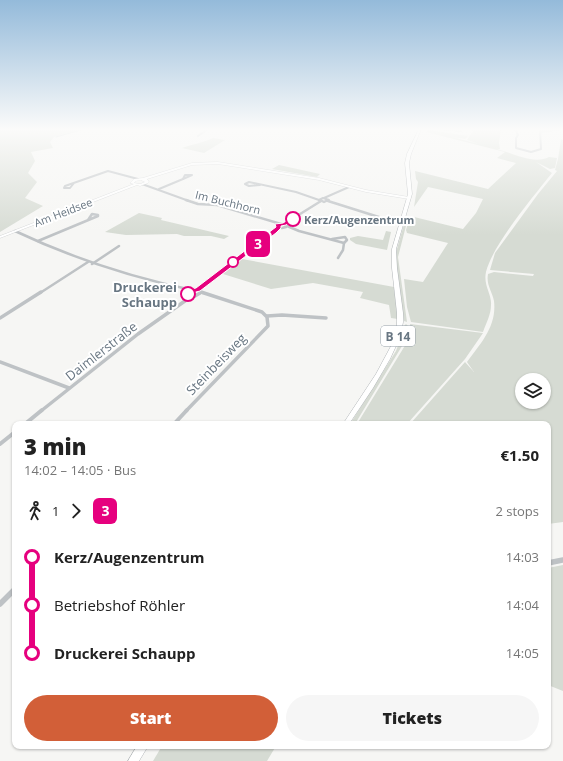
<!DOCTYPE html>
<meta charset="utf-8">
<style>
body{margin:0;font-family:"Open Sans",sans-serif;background:#f6f6f6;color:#222;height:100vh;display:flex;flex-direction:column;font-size:15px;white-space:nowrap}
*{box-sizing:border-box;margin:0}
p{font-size:13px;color:#767676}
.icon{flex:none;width:22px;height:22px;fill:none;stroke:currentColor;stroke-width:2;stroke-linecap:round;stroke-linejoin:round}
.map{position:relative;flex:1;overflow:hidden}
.panel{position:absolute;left:12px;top:421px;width:539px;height:328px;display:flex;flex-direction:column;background:#fff;border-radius:8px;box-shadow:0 1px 3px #0004}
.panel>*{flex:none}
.badge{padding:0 8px;border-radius:6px;font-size:14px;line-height:26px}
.controls{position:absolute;left:515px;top:373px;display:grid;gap:8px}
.controls a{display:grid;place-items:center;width:36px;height:36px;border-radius:50%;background:#fff;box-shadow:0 1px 3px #0004;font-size:20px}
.map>.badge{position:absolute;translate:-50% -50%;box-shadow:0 0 0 2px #fff}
.legs{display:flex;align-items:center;gap:6px;height:44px;padding:0 12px;font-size:13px}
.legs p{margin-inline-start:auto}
.overview{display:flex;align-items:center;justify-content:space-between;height:68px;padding:0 12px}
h1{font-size:22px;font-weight:800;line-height:30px}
.primary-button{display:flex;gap:8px;margin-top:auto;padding:8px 12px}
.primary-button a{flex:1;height:46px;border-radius:24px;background:#d25f38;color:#fff;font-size:16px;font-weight:800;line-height:46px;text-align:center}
.primary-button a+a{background:#f6f6f6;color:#222}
ul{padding:0 12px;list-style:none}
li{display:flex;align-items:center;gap:14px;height:48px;font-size:15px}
li i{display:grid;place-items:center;width:6px;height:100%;margin:0 5px;background:currentColor}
li i::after{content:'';width:10px;height:10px;margin:-5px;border:3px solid;border-radius:50%;background:#fff}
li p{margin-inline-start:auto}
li:first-child i{background:linear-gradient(#0000 50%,currentColor 0)}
li:last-child i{background:linear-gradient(currentColor 50%,#0000 0)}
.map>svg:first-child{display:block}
.green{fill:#d6dbd3;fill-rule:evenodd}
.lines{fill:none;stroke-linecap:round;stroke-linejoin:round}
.stream{stroke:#b7c2c6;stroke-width:1}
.secondary-casing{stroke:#b3b7bb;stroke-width:0.5}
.primary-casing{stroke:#b2b6b9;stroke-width:1}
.minor-far4{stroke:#bec2c5;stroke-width:2}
.minor-far3{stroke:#bec2c5;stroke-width:2.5}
.minor-far2{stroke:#bec2c5;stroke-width:3.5}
.minor-far1{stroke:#bec2c5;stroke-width:4}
.minor{stroke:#bec2c5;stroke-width:5.5}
.tertiary{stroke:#bec2c5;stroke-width:5.5}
.secondary{fill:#fff;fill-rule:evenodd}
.primary{fill:#fff;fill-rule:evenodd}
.line-1{fill:#e6007e;stroke:#fff}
.stop-1-dot{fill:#fff;stroke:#e6007e;stroke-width:2}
.labels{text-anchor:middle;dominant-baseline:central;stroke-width:4;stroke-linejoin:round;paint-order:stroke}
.far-street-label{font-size:11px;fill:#687682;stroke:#fff}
.far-stop-label{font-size:11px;font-weight:bold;fill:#687682;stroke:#fff;text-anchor:start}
.shield{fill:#fff;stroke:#959fa8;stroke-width:1}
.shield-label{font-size:12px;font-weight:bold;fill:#687682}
.stop-label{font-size:13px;font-weight:bold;fill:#687682;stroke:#fff;text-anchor:end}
.street-label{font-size:13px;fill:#687682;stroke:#fff}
</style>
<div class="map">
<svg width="563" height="761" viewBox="0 0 563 761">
<rect width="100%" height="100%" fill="#f6f6f4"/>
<g class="green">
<path d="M0,129H82L54,137L50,142L53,148L31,152L35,161L28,173L37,182L25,198L43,206L0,232Z"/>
<path d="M474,129H501L499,143L500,149H497C512,153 534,165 549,157L557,158L555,168L550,169L536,162L552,173C533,197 493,244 486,272C483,285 492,294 491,305C491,315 486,323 483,332L411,322L407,307L404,279L423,282L448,243L407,233L406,230L410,216L463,229L476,213L483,199L428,187L414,207L418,182L416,179L415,171L488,189L516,163L497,158L505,152L426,132L429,130L468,136L465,139L452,137L479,144L467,140Z"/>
<path d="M213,138L225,140L204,153L182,148C192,144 203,143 213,138Z"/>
<path d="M561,139L563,140V522L548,524V424H410L465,362L474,372L467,362C481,343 497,326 494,301C492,291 486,285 488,274L494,272L533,276L534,274L490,270L495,253L538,194L557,171L555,170L558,159ZM522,380H544V402H522Z"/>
<path d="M279,165L320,174L317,177L272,169Z"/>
<path d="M139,213L162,218L161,220L229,236L224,239L211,236H184L177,234L126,235L105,232Z"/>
<path d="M406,217L408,218L398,257L407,322L404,321L395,256Z"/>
<path d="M386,231L391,232L387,250L356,244L350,240V238L358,236L383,240Z"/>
<path d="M242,259L394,287L398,319L391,318L389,305L360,298L363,292L313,283L271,289L223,274Z"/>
<path d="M406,324L408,326V336L405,341L355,424H350L396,351L401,337L403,327Z"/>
<path d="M410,324L483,333L465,359L407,424H357L409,339L411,332Z"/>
<path d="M563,565V691L548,685V568Z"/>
<path d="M162,746H276L267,761H153Z"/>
</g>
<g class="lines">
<path class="stream" d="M56,137L84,129"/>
<g class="secondary-casing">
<path id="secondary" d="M218,162L319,178L366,190L409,197L411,198L409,199L366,192L319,180L218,164L192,165L147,179L149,182L148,183L140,186L137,185L0,238V236L134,184L130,183L134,179L143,178L192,163ZM141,180L145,182L140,184L134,183L136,181Z"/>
</g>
<g class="primary-casing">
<g id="primary">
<path d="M419,129H421L411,154L409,163L412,194L396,249L397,268L403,313V322L401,333L396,346L390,359L373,388L349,424H343L376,374L391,346L396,333L397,322V313L392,268V249L408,194L405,163L407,154Z"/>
<path d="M137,746H148L139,761H128Z"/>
</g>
</g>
<g class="minor-far4">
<path d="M442,129L461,131"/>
<path d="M515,129L518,135L516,138V148L531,152L541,149L540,129"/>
<path d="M540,132L560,129"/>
<path d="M198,136L208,129"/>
<path d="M185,175H192L183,179Z"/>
<path d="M74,183L70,188H64L65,186L108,171L138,179"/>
<path d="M142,184L189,201"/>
<path d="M260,185L249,186L245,184L249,182L296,192L319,200"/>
<path d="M159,189L183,179"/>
<path d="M324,198L349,187"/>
<path d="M320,201L319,200L323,198L329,200L328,201"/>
</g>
<g class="minor-far3">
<path d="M186,200L198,204L217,205L281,224"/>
<path d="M320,200L324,202L328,200"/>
<path d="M328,201L401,224"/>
<path d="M390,217L402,219"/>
<path d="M278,224H283L286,227L282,228L277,226Z"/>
<path d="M284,224L321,201"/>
<path d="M287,226L299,231L344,243L343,250L338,258"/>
<path d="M15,231C72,258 130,277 192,290"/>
<path d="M332,239L345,237L347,240L344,243"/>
<path d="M38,241L98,216V215L92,214L88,220"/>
<path d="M92,264L119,246"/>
<path d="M198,290L279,228"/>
<path d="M201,292L203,293"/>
<path d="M40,293L88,262"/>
<path d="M189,293L194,289L199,290L200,293"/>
</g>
<g class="minor-far2">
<path d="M190,292L189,295L195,296L200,293V292"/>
<path d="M267,316L282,315L326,318"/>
<path d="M0,318L41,292"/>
<path d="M0,362L69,388"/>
<path d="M41,411L138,334L192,296"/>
<path d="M186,411L268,326L267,317L262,312L201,292"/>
</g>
<g class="minor-far1">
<path d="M25,424L42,410"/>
<path d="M174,424L187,410"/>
<path d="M0,444L15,432"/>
</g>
<path class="minor" d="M0,604L15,589"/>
<path class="tertiary" d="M548,563L563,560"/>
<use href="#secondary" class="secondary"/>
<use href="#primary" class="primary"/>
</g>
<linearGradient id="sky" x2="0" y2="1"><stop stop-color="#94bada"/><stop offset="0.55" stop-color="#fbfbfa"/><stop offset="1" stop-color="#fbfbfa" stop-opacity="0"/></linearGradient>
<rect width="563" height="235" fill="url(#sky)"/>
<path class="line-1" d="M291,218L296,219L286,225L281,226V228L276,233L200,291L192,293L191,296H186V290L196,288L272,230L276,227L275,224L283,223Z"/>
<g class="stop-1-dot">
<circle cx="293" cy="219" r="7"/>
<circle cx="233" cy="262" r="5"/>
<circle cx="188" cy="294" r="7"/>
</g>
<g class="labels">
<g class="far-street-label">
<text transform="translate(228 202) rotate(14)">Im Buchhorn</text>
<text transform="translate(63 212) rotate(-21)">Am Heidsee</text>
</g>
<g class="far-stop-label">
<text x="304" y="219">Kerz/Augenzentrum</text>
</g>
<rect class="shield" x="381" y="326" width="34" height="20" rx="3"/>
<g class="shield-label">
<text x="398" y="336">B 14</text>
</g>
<g class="stop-label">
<text x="177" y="287">Druckerei<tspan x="177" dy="15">Schaupp</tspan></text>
</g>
<g class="street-label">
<text transform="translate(101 351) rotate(-38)">Daimlerstraße</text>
<text transform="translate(216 364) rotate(-46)">Steinbeisweg</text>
</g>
</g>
</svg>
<div class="controls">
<a><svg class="icon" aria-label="layers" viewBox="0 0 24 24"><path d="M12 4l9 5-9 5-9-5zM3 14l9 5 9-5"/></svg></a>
</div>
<b class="badge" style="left:258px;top:244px;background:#e6007e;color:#fff">3</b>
<section class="panel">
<div class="overview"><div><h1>3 min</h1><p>14:02 – 14:05 · Bus</p></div><b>€1.50</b></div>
<div class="legs"><svg class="icon" aria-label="walk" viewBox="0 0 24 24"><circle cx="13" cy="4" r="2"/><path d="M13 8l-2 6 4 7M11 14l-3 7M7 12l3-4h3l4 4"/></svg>1<svg class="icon" aria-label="forward" viewBox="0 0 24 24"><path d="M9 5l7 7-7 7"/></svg><b class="badge" style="background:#e6007e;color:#fff">3</b><p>2 stops</p></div>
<ul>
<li><i style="color:#e6007e"></i><b>Kerz/Augenzentrum</b><p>14:03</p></li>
<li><i style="color:#e6007e"></i><span>Betriebshof Röhler</span><p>14:04</p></li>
<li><i style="color:#e6007e"></i><b>Druckerei Schaupp</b><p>14:05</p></li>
</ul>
<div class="primary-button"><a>Start</a><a>Tickets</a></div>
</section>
</div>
